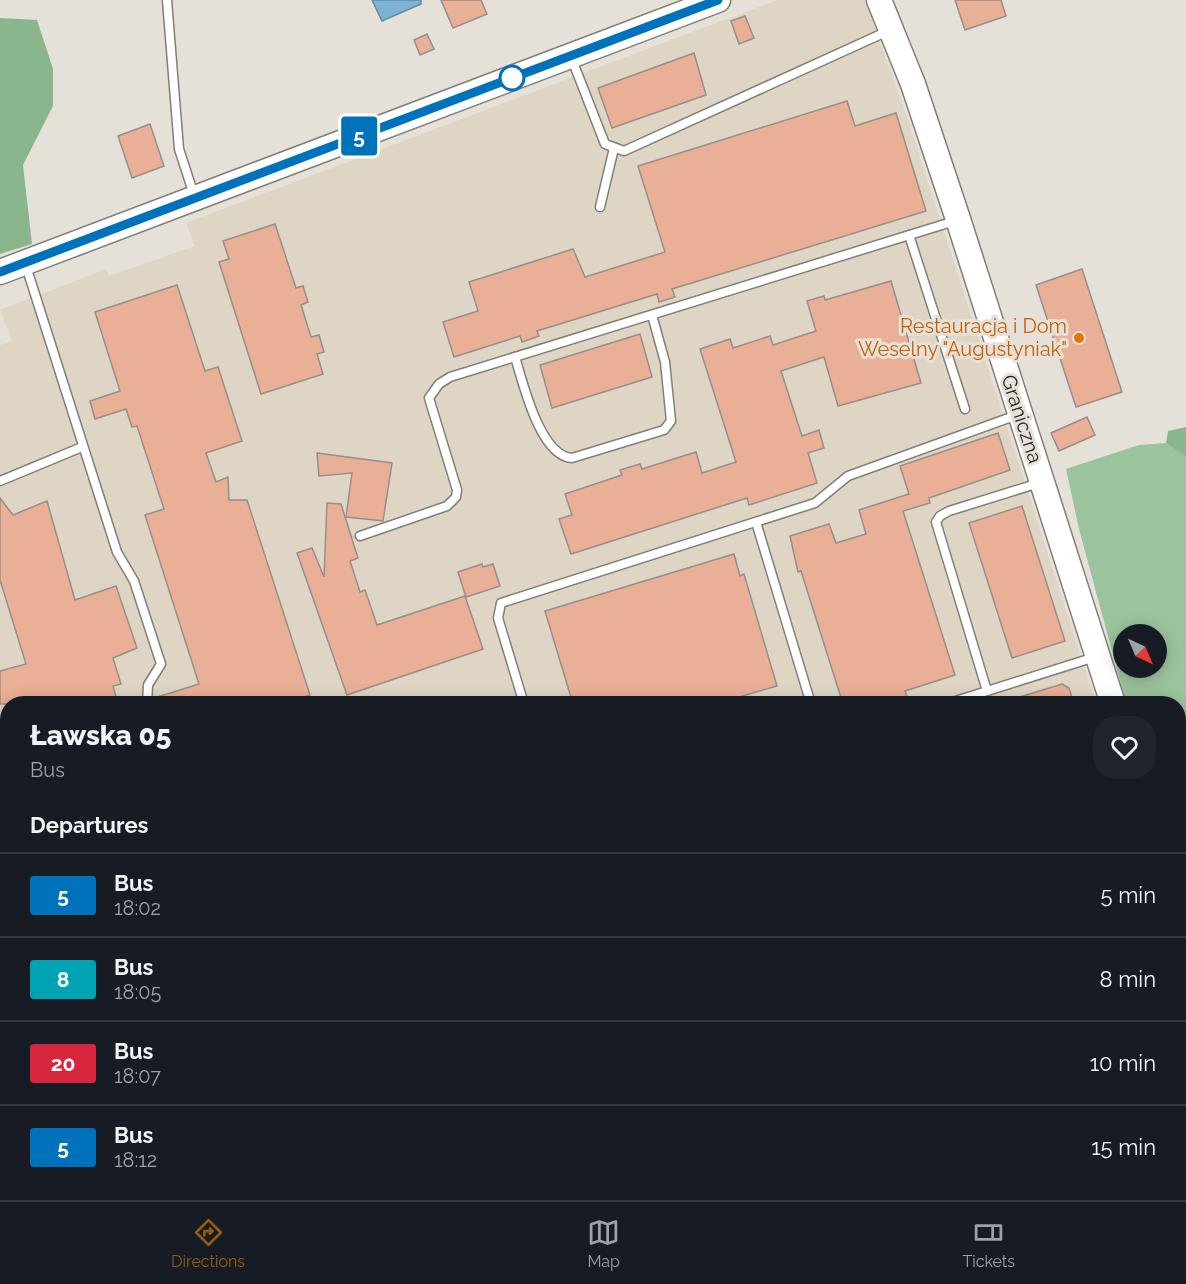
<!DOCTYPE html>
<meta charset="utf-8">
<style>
body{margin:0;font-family:Raleway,sans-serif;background:#20242c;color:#f1f3f6;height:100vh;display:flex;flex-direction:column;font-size:22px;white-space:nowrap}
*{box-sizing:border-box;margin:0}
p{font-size:20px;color:#9ea1a6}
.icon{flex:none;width:33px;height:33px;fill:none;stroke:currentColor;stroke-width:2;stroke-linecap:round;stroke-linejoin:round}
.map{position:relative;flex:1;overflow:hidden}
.panel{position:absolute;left:0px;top:696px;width:1186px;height:504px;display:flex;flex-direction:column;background:#171b24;border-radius:24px 24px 0 0;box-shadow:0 3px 15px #0003}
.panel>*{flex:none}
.badge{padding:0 12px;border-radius:4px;font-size:21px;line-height:39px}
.needle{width:39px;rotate:136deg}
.tools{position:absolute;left:1113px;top:624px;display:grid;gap:12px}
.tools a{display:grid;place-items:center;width:54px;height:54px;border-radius:50%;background:#171b24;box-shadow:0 3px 15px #0003;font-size:30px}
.map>.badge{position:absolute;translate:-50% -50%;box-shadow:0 0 0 3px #fff}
h2{padding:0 30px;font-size:22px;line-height:54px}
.round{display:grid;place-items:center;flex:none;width:63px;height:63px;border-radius:24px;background:#20242c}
.headline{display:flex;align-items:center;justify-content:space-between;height:102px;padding:0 30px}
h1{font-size:28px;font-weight:800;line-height:45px}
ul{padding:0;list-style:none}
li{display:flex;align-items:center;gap:18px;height:84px;padding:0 30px;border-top:2px solid #363941}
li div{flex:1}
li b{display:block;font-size:22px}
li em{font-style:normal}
li .badge{min-width:66px;font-weight:700;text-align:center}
.tabs{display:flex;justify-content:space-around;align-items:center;height:84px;border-top:2px solid #363941;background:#171b24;font-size:16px;color:#9ea1a6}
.tabs a{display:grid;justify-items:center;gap:3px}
.tabs .current{color:#915d0f}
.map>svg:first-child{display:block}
.built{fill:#ded5c5}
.green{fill:#9bc39d;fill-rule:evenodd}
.forest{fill:#8ab68d}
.water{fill:#7db4d6;stroke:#648aa1;stroke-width:1.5}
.building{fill:#e9b097;stroke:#988e8a;stroke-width:1.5}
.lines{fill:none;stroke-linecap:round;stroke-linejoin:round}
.lane-casing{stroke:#837e76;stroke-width:11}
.secondary-casing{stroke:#837e76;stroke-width:27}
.lane{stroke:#fff;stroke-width:8}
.secondary{stroke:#fff;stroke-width:24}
.line-casing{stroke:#fff;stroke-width:14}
.line{stroke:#0072bc;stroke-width:9}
.stop-dot{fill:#fff;stroke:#0072bc;stroke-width:3}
.food-dot{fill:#e8710a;stroke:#e6e1d8;stroke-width:2}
.labels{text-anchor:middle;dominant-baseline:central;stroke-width:6;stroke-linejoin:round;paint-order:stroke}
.food-label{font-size:20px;fill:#c56008;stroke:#e6e1d8;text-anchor:end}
.street-label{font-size:20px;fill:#292724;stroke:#e6e1d8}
</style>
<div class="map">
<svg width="1186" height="1200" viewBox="0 0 1186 1200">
<rect width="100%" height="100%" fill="#e6e1d8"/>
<path class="built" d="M777,0H865L908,120L1096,703L8,704L7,985L0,962V345L12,341L0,310L106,269L109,276L195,246L186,223Z"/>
<path class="green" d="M1166,443L1186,457V787L1179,791V704L1126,703L1079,529L1066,469L1139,445ZM1124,634H1156V668H1124Z"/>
<g class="forest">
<path d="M0,18L37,20L53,69V106L23,165L32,244L0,254Z"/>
<path d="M1186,427V457L1166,443L1168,431Z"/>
<path d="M109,1193V1192L368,1193L347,1200H111Z"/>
</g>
<path class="water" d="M372,0H421V4L382,21Z"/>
<g class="building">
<path d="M441,0H481L487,14L453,28Z"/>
<path d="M955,0H1001L1006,16L965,30Z"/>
<path d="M745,16L754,38L739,44L731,21Z"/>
<path d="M427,34L434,49L420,55L414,40Z"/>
<path d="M694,53L706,95L612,128L598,88Z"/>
<path d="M847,101L855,126L896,113L926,211L672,289L675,297L659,302L657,294L537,331L539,336L522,342L520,336L454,357L443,322L478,311L469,282L573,249L585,277L665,252L638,166Z"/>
<path d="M150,124L164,166L132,178L118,136Z"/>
<path d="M275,224L296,288L303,286L308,302L301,305L311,337L319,335L324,352L317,354L323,374L261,394L219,262L229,259L223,241Z"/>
<path d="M1082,269L1122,392L1076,407L1036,285Z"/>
<path d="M891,281L921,383L838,406L824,357L781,371L802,436L819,430L824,448L808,453L817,483L749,505L747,498L571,554L559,519L572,515L565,494L622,475L620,470L640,464L642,469L696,452L702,473L736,462L700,349L730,339L733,348L770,336L773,345L816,331L807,301L824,296L825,300Z"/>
<path d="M177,285L205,371L218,367L242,441L206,453L216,482L228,477L229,500H247L310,695L285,704H153L154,698L199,684L145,515L164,509L137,426L132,427L126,409L95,419L90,401L120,391L95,312Z"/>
<path d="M640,334L652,377L552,408L540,365Z"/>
<path d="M1087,417L1095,435L1059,451L1051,433Z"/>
<path d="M998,433L1010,470L929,498L930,503L903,511L955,675L905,691L907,696L885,704H843L801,571L798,572L790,536L829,524L836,543L866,534L859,510L909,494L900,466Z"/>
<path d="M317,453L392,463L383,521L346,517L352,473L319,476Z"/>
<path d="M0,498L13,515L47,501L75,600L116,586L137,648L113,658L121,684L113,686L118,704H0V671L26,664L0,580Z"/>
<path d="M327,503L341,504L358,558L350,561L360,592L365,590L377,625L465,596L483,649L347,695L297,553L312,548L324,577Z"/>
<path d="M1022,506L1065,641L1012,658L969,523Z"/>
<path d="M734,554L740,576L744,574L777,686L739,697L741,704H573L545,611Z"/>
<path d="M482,564L483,567L493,564L500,586L466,597L458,572Z"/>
<path d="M1062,684L1069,688L1074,704H1010V700Z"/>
</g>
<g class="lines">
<g class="lane-casing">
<g id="lane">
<path d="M167,0L179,149L195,198"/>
<path d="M571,57L605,144L624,151L888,31"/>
<path d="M600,207L614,148"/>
<path d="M909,235L965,409"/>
<path d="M26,266L117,552L134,581L161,664L148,685L147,704"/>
<path d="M515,357C523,383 540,456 572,458L664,430L671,421L665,362L652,315"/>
<path d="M0,481L82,447"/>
<path d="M756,522L811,704"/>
<path d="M360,536L447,506L456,497L457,490L429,398L439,384L450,377L958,220"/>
<path d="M987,691L936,522L940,516L949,511L1039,483"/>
<path d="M524,704L498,618L501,603L815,503L848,476L1017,415"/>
<path d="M946,704L1095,657"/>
<path d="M0,849L8,874"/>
</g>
</g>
<g class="secondary-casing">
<g id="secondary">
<path d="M879,0L913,84L958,219L1113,704"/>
<path d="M0,272L718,0"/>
<path d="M1179,903L1186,921"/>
</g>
</g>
<use href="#lane" class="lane"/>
<use href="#secondary" class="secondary"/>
</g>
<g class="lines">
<g class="line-casing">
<path id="line" d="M0,272L718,0"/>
</g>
<use href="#line" class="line"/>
</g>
<circle class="stop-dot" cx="512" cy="78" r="12"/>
<circle class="food-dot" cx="1079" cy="338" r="6"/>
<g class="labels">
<g class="food-label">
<text x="1067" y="326">Restauracja i Dom<tspan x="1067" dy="23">Weselny "Augustyniak"</tspan></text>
</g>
<g class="street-label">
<text transform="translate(1022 419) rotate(72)">Graniczna</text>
</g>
</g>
</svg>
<div class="tools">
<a><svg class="needle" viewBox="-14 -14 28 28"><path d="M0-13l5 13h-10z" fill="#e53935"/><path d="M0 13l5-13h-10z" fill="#9ea1a6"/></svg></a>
</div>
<b class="badge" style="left:359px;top:136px;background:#0072bc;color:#fff">5</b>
<section class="panel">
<div class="headline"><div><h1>Ławska 05</h1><p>Bus</p></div><a class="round"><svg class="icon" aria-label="heart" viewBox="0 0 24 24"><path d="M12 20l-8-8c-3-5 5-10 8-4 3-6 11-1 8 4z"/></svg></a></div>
<h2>Departures</h2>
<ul>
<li><span class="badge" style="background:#0072bc;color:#fff">5</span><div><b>Bus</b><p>18:02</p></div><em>5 min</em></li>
<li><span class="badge" style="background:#00a3b4;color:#fff">8</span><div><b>Bus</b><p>18:05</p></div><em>8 min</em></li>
<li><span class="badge" style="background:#d7263d;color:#fff">20</span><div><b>Bus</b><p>18:07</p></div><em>10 min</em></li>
<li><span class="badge" style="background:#0072bc;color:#fff">5</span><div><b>Bus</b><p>18:12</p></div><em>15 min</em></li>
</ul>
</section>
</div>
<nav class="tabs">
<a class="current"><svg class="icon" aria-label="directions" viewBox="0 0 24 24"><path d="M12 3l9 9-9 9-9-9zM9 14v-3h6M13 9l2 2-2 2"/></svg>Directions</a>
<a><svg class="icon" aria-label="map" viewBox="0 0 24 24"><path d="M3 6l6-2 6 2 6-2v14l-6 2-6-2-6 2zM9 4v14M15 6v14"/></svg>Map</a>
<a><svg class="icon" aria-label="tickets" viewBox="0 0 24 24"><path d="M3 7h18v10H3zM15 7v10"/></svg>Tickets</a>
</nav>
